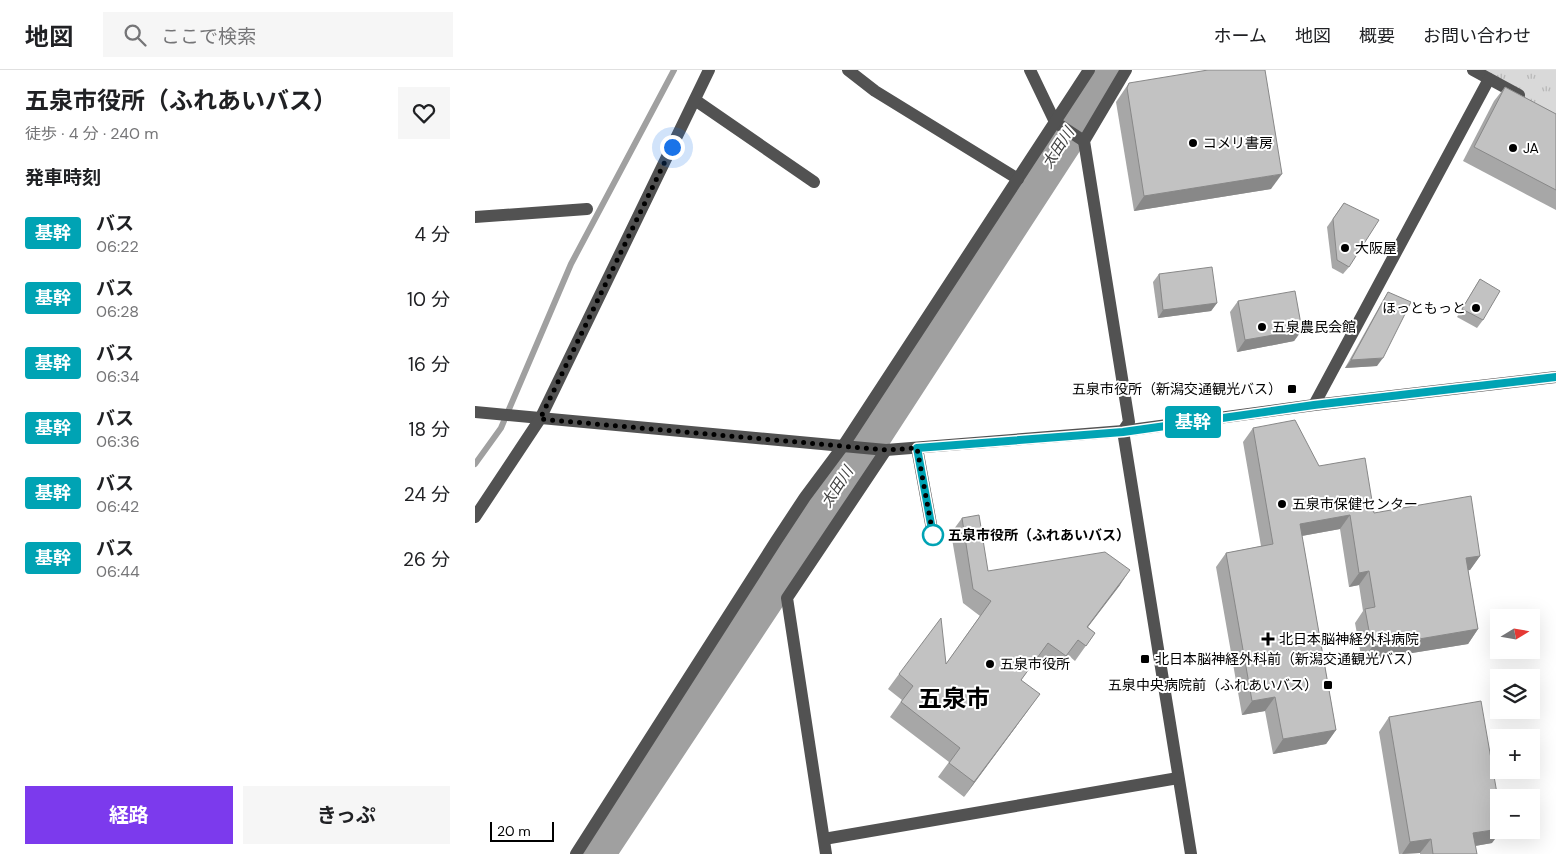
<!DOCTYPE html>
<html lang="ja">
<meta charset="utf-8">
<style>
body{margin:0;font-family:"DM Sans","Noto Sans JP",sans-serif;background:#f6f6f6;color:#202124;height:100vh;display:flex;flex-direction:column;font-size:19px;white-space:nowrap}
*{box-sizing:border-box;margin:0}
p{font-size:16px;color:#757577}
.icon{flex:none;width:28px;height:28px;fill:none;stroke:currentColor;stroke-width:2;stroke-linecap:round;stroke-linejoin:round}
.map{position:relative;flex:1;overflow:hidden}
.details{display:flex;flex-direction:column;background:#fff;width:475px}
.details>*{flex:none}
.badge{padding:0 10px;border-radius:4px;font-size:18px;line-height:32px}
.needle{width:32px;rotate:79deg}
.buttons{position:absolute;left:1015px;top:539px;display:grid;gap:10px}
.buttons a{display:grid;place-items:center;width:50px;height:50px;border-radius:0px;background:#fff;box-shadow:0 5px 20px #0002;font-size:25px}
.scale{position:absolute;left:15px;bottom:12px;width:64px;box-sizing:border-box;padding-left:5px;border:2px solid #000;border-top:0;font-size:14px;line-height:18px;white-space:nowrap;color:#000;-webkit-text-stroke:4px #fff;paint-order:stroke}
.you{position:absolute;width:25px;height:25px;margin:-12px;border:4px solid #fff;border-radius:50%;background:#1a73e8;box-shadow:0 0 0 8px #1a73e833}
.map>.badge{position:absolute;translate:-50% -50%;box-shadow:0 0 0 2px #fff}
h2{padding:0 25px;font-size:19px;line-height:45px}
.round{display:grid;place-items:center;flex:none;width:52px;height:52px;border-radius:0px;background:#f6f6f6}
.overview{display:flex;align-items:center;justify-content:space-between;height:85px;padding:0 25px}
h1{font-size:24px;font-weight:700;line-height:38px}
.primary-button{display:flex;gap:10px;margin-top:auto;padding:10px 25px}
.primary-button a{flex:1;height:58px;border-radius:0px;background:#7c3aed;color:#fff;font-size:20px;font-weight:700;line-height:58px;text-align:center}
.primary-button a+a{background:#f6f6f6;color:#202124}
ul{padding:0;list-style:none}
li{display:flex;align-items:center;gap:15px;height:65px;padding:0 25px}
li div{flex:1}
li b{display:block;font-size:19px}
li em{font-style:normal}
li .badge{min-width:55px;font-weight:700;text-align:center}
header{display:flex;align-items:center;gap:30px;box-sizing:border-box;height:70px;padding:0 25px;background:#fff;border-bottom:1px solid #e0e0e0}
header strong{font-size:24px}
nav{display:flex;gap:28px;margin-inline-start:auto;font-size:18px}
.search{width:350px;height:45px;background:#f6f6f6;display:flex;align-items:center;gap:12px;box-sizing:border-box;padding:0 18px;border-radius:0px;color:#757577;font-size:19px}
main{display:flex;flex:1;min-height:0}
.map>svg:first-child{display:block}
.grass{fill:url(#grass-tufts)}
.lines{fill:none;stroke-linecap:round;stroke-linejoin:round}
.stream{stroke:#a0a0a0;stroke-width:6}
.river{stroke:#a0a0a0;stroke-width:38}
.minor{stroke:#525252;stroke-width:12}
.wall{fill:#a7a7a7}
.shaded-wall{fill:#888}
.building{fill:#c2c2c2;stroke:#888}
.line-casing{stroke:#fff;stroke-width:11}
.line{stroke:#00a3b4;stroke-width:8}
.walk{stroke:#000;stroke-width:5;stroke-dasharray:0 9}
.poi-dot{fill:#000;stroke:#fff;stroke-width:2}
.stop-dot{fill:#fff;stroke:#00a3b4;stroke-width:2.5}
.labels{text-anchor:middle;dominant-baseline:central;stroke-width:4;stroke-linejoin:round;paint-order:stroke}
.poi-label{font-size:14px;fill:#000;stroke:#fff;text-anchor:start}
.stop-label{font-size:14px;font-weight:bold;fill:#000;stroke:#fff;text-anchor:start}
.water-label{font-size:15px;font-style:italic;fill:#414141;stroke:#fff}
.town-label{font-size:24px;font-weight:bold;fill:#000;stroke:#fff}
</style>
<header>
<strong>地図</strong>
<div class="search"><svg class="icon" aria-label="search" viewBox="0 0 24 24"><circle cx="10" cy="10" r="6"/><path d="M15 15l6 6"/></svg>ここで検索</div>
<nav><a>ホーム</a><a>地図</a><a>概要</a><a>お問い合わせ</a></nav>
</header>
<main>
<section class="details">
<div class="overview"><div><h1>五泉市役所（ふれあいバス）</h1><p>徒歩 · 4 分 · 240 m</p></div><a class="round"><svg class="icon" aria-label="heart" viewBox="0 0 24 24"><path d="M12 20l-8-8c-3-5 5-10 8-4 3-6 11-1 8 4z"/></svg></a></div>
<h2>発車時刻</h2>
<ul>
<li><span class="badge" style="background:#00a3b4;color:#fff">基幹</span><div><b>バス</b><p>06:22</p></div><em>4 分</em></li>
<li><span class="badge" style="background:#00a3b4;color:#fff">基幹</span><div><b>バス</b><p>06:28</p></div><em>10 分</em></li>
<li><span class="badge" style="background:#00a3b4;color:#fff">基幹</span><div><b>バス</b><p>06:34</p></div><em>16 分</em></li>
<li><span class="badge" style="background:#00a3b4;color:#fff">基幹</span><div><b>バス</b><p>06:36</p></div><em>18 分</em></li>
<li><span class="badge" style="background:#00a3b4;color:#fff">基幹</span><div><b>バス</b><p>06:42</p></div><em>24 分</em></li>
<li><span class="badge" style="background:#00a3b4;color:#fff">基幹</span><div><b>バス</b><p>06:44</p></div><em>26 分</em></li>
</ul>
<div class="primary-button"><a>経路</a><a>きっぷ</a></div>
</section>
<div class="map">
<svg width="1081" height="784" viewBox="0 0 1081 784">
<defs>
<pattern id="grass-tufts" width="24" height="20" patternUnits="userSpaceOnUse" patternTransform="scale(1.25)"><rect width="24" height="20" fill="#d9d9d9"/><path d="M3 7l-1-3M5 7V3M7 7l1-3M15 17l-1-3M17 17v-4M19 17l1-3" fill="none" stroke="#b8b8b8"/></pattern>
</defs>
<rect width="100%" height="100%" fill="#fff"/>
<path class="grass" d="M998,0H1081V44Z"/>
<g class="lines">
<path class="stream" d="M0,394L26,358L96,194L199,0"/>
<path class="river" d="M121,784L366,414L635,0"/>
<g class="minor">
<path d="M373,0L400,21L543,109"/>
<path d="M555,0L580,52L609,71"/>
<path d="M651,0L609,71L654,352L648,361L716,784"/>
<path d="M998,0L1044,25"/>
<path d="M220,30L339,112"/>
<path d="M0,147L112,139"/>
<path d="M839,335L1014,9"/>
<path d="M0,342L411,380L648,361L839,335L1081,307"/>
<path d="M442,378L458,465"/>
<path d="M0,447L65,349L234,0"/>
<path d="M349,769L703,708"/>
<path d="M101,784L301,471L330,427L368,376L614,0"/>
<path d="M351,784L312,528L411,380"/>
</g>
</g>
<g class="wall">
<path d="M654,13L796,119L659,141L641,32Z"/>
<path d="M1030,17L1081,44V140L988,91L1019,31Z"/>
<path d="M869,133L874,197L868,204L857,198L852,157Z"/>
<path d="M684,204L742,233L736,241L683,248L678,212Z"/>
<path d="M1005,209L1008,250L1002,258L982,247Z"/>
<path d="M913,222L902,296L870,298L908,230Z"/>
<path d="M763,231L827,260L819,271L762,282L755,242Z"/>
<path d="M778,358L844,396L899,443L1005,486L995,500H993L1003,559L993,574L887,591L880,553L888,541L884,515L874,517L865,459L827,466L861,660L851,674L798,684L790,641L767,645L741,497L751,483L786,476L768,372Z"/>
<path d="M487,448L513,501L645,515L613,557L620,563L600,591L593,585L581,601L563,587L546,610L554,639L489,727L463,707L474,692L415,647L427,630L413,619L424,604L471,594L505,546L488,533L476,463Z"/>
<path d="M914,647L1017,773L1000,776L1002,784H945V783L924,784L904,662Z"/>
</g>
<g class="shaded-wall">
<path d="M807,104L796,119L659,141L669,126Z"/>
<path d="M742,233L736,241L683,248L688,240Z"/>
<path d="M827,260L819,271L762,282L770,270Z"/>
<path d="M908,288L902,296L870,298L876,290Z"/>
<path d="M875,445L865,459L815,468L825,454Z"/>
<path d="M1005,486L995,500L981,503L991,488Z"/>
<path d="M655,500L645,515L602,571L612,557Z"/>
<path d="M894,501L884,515L874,517L884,503Z"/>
<path d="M1003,559L993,574L887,591L897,577Z"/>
<path d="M565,624L554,639L489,727L499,712Z"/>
<path d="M800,627L790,641L767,645L777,631Z"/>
<path d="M861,660L851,674L798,684L808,669Z"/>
<path d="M1024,759V760H1027L1017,773L988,778L998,763Z"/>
<path d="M956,769L945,783L927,784L935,772Z"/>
</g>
<g class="building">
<path d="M733,0H790L807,104L669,126L652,18L654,13Z"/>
<path d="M1030,17L1081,44V120L999,77Z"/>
<path d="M869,133L904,150L874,197L862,190L858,149Z"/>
<path d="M737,197L742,233L688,240L684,204Z"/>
<path d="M1005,209L1025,221L1008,250L987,239Z"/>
<path d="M820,221L827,260L770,270L763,231Z"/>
<path d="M913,222L936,232L908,288L876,290Z"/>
<path d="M820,350L844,396L890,388L899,443L996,426L1005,486L991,488L1003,559L897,577L890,539L900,537L894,501L884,503L875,445L825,454L861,660L808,669L800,627L777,631L751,483L798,474L778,358Z"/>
<path d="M504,445L513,501L630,482L655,500L612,557L620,563L611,576L603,570L591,586L573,573L546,610L565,624L499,712L474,693L485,678L426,632L438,616L424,604L466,548L471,594L516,531L498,519L487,448Z"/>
<path d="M1006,631L1024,735V759L998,763L1002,784H958L956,769L935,772L914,647Z"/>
</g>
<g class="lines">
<g class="line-casing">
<path id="line" d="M458,465L442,378L648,362L839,335L1081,307"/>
</g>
<use href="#line" class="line"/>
<path class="walk" d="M197,77L65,349L411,380L442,378L458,465"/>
</g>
<g class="poi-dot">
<circle cx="718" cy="73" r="5"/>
<circle cx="1038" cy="78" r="5"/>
<circle cx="870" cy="178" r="5"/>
<circle cx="1001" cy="238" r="5"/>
<circle cx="787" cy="257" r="5"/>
<rect x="812" y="314" width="10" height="10" rx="2.5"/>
<circle cx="807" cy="434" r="5"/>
<path d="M790.5 561.5h5v5h5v5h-5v5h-5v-5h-5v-5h5z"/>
<rect x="665" y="584" width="10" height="10" rx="2.5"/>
<circle cx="515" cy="594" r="5"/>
<rect x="848" y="610" width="10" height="10" rx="2.5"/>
</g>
<circle class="stop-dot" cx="458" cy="465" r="10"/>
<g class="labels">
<g class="poi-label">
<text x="728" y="73">コメリ書房</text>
<text x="1048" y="78">JA</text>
<text x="880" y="178">大阪屋</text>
<text x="991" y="238" text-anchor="end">ほっともっと</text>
<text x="797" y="257">五泉農民会館</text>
<text x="807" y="319" text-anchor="end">五泉市役所（新潟交通観光バス）</text>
<text x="817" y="434">五泉市保健センター</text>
<text x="804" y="569">北日本脳神経外科病院</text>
<text x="680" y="589">北日本脳神経外科前（新潟交通観光バス）</text>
<text x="525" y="594">五泉市役所</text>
<text x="843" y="615" text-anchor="end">五泉中央病院前（ふれあいバス）</text>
</g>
<g class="stop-label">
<text x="473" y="465">五泉市役所（ふれあいバス）</text>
</g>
<g class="water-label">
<text transform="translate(583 78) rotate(-57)">太田川</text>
<text transform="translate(362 417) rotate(-57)">太田川</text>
</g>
<g class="town-label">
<text x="479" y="628">五泉市</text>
</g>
</g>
</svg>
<div class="buttons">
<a><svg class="needle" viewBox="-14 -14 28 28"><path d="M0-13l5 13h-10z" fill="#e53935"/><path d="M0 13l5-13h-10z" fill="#757577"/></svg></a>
<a><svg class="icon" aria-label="layers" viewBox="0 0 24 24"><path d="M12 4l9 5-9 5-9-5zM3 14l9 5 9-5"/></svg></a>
<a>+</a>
<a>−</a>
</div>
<div class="scale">20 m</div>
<div class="you" style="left:197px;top:77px"></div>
<b class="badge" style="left:718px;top:352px;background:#00a3b4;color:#fff">基幹</b>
</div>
</main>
